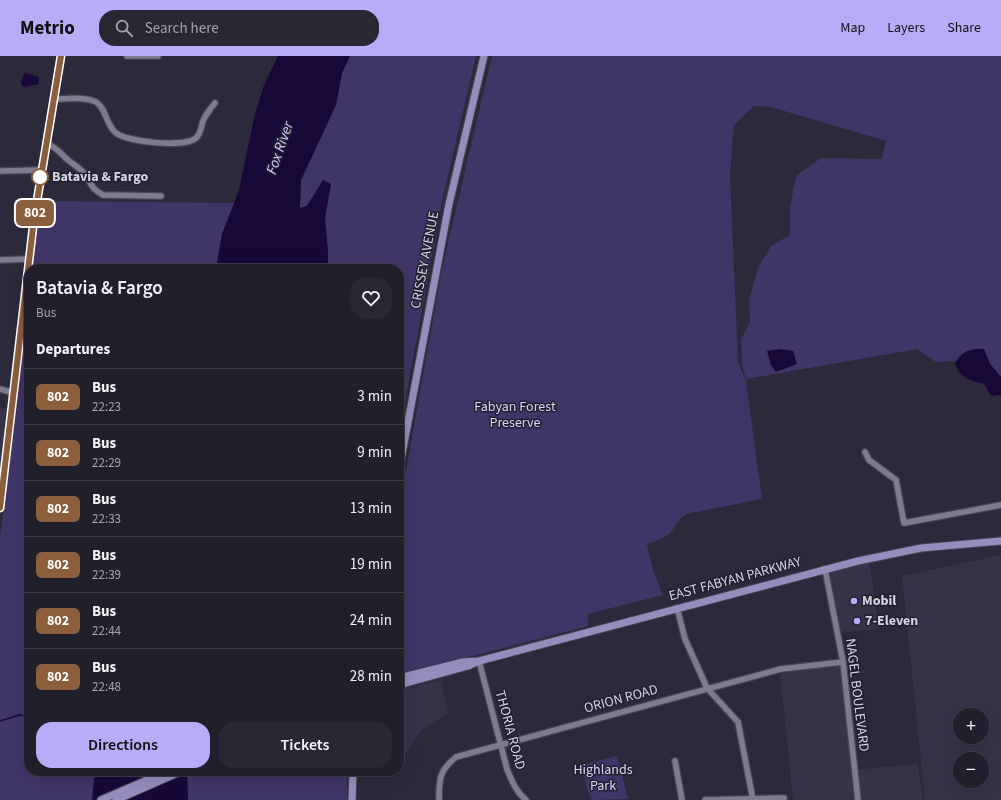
<!DOCTYPE html>
<meta charset="utf-8">
<style>
body{margin:0;font-family:"Source Sans 3",sans-serif;background:#292734;color:#f1f3f6;height:100vh;display:flex;flex-direction:column;font-size:15px;white-space:nowrap}
*{box-sizing:border-box;margin:0}
p{font-size:13px;color:#a2a2a9}
.icon{flex:none;width:22px;height:22px;fill:none;stroke:currentColor;stroke-width:2;stroke-linecap:round;stroke-linejoin:round}
.map{position:relative;flex:1;overflow:hidden}
.details{position:absolute;left:24px;top:208px;width:380px;height:512px;display:flex;flex-direction:column;background:#211f2c;border-radius:16px;box-shadow:0 4px 16px #0002,0 0 0 1px #3e3d48}
.details>*{flex:none}
.badge{padding:0 8px;border-radius:6px;font-size:14px;line-height:26px}
.buttons{position:absolute;left:953px;top:652px;display:grid;gap:8px}
.buttons a{display:grid;place-items:center;width:36px;height:36px;border-radius:50%;background:#211f2c;box-shadow:0 4px 16px #0002,0 0 0 1px #3e3d48;font-size:20px}
.map>.badge{position:absolute;translate:-50% -50%;box-shadow:0 0 0 2px #fff}
h2{padding:0 12px;font-size:15px;line-height:36px}
.round{display:grid;place-items:center;flex:none;width:42px;height:42px;border-radius:16px;background:#292734}
.head{display:flex;align-items:center;justify-content:space-between;height:68px;padding:0 12px}
h1{font-size:19px;font-weight:600;line-height:30px}
.cta{display:flex;gap:8px;margin-top:auto;padding:8px 12px}
.cta a{flex:1;height:46px;border-radius:16px;background:#b9abf7;color:#111;font-size:16px;font-weight:600;line-height:46px;text-align:center}
.cta a+a{background:#292734;color:#f1f3f6}
ul{padding:0;list-style:none}
li{display:flex;align-items:center;gap:12px;height:56px;padding:0 12px;border-top:1px solid #3e3d48}
li div{flex:1}
li b{display:block;font-size:15px}
li em{font-style:normal}
li .badge{min-width:44px;font-weight:700;text-align:center}
header{display:flex;align-items:center;gap:24px;box-sizing:border-box;height:56px;padding:0 20px;background:#b9abf7;color:#111}
header strong{font-size:19px}
nav{display:flex;gap:22px;margin-inline-start:auto;font-size:14px}
.search{width:280px;height:36px;background:#292734;display:flex;align-items:center;gap:10px;box-sizing:border-box;padding:0 14px;border-radius:16px;color:#a2a2a9;font-size:15px}
.map>svg:first-child{display:block}
.built{fill:#36324a;fill-rule:evenodd}
.green{fill:#403567}
.water{fill:#180838}
.lines{fill:none;stroke-linecap:round;stroke-linejoin:round}
.stream{stroke:#180838;stroke-width:1.5}
.minor-casing{stroke:#474453;stroke-width:8}
.major-casing{stroke:#474453;stroke-width:9}
.minor{stroke:#7e7a90;stroke-width:5.5}
.major{stroke:#958dbc;stroke-width:7}
.line-casing{stroke:#fff;stroke-width:9}
.line{stroke:#8b5e3c;stroke-width:6}
.stop-dot{fill:#fff;stroke:#8b5e3c;stroke-width:2}
.poi-dot{fill:#b9abf7;stroke:#232031;stroke-width:1.5}
.labels{text-anchor:middle;dominant-baseline:central;stroke-width:3;stroke-linejoin:round;paint-order:stroke}
.stop-label{font-size:14px;font-weight:bold;fill:#d6d4e0;stroke:#232031;text-anchor:start}
.street-label{font-size:14px;fill:#d6d4e0;stroke:#232031}
.park-label{font-size:14px;fill:#dbd5f7;stroke:#232031}
.poi-label{font-size:14px;font-weight:bold;fill:#d6d4e0;stroke:#232031;text-anchor:start}
.water-label{font-size:15px;font-style:italic;fill:#d2cafc;stroke:#232031}
</style>
<header>
<strong>Metrio</strong>
<div class="search"><svg class="icon" aria-label="search" viewBox="0 0 24 24"><circle cx="10" cy="10" r="6"/><path d="M15 15l6 6"/></svg>Search here</div>
<nav><a>Map</a><a>Layers</a><a>Share</a></nav>
</header>
<div class="map">
<svg width="1001" height="744" viewBox="0 0 1001 744">
<rect width="100%" height="100%" fill="#2c293b"/>
<g class="built">
<path d="M0,352H10L0,417Z"/>
<path d="M1001,499V744H925L902,520ZM960,659H982V681H960ZM960,703H982V725H960Z"/>
<path d="M869,504L879,573L839,577L826,514Z"/>
<path d="M841,608L851,714L918,708L923,744H793L780,615Z"/>
<path d="M441,624L448,657L422,674L406,696L399,697V634Z"/>
</g>
<g class="green">
<path d="M350,0H476L442,145L399,378V213H328V197L325,162L331,128L323,124L307,150L300,152L301,124L336,49L342,17Z"/>
<path d="M492,0H1001V321L990,308L984,293C973,291 962,296 956,305L936,306L917,293L746,323L742,309L741,284L750,266L749,244L758,212L771,190L790,179V151L796,120L821,102L882,103L886,85L771,51L754,50L734,69L730,119L738,306L746,325L762,443L686,458C676,465 677,470 670,477C664,483 655,485 647,488L653,514L663,539L588,558V570L399,619V454L442,213Z"/>
<path d="M39,145L235,147L222,178L216,213H31Z"/>
<path d="M29,236V715H95L92,744H0V481L15,368Z"/>
<path d="M617,700L628,743L592,744L588,736L581,709Z"/>
<path d="M195,715H347V744H188L187,719Z"/>
</g>
<g class="water">
<path d="M278,0H350L342,17L336,49L301,124L300,152L307,150L323,124L331,128L325,162L328,197V213H216L222,178L239,134L255,58L264,29Z"/>
<path d="M25,17L37,20L39,23L38,28L26,31L22,30L21,25Z"/>
<path d="M780,293L793,295L797,308L776,316L771,309L767,295Z"/>
<path d="M978,293H984L990,308L1001,321V339L991,340L984,328C969,324 961,323 955,308C960,297 967,294 978,293Z"/>
<path d="M95,715H187L188,744H92Z"/>
</g>
<g class="lines">
<path class="stream" d="M0,665L19,659L29,660"/>
<g class="minor-casing">
<g id="minor">
<path d="M127,0H158"/>
<path d="M54,43C66,43 85,40 96,46C106,52 106,69 116,77C127,86 185,92 196,82C201,78 201,71 203,65C206,58 210,53 215,47"/>
<path d="M46,87C56,91 60,97 68,104C74,109 80,112 85,118C92,128 90,132 103,139L161,140"/>
<path d="M0,115L41,114"/>
<path d="M0,204L29,203"/>
<path d="M0,333L14,337"/>
<path d="M865,396L869,404L896,424L904,467L1001,449"/>
<path d="M825,513L843,606L858,744"/>
<path d="M677,552L685,583L707,632L738,666L753,744"/>
<path d="M479,605L507,713C512,725 516,736 526,744"/>
<path d="M675,705L682,744"/>
<path d="M439,744C439,723 439,715 456,701L781,613L843,606"/>
<path d="M705,744L784,742"/>
</g>
</g>
<g class="major-casing">
<g id="major">
<path d="M399,414L449,148L484,0"/>
<path d="M0,451L34,163L61,0"/>
<path d="M399,622L463,606L479,605L858,505L921,492L1001,485"/>
<path d="M399,629L468,610L477,606"/>
<path d="M101,744L168,715"/>
<path d="M116,744L182,715"/>
<path d="M352,744L353,715"/>
</g>
</g>
<use href="#minor" class="minor"/>
<use href="#major" class="major"/>
</g>
<g class="lines">
<g class="line-casing">
<path id="line" d="M0,452L34,163L61,0"/>
</g>
<use href="#line" class="line"/>
</g>
<circle class="stop-dot" cx="40" cy="121" r="8"/>
<g class="poi-dot">
<circle cx="854" cy="545" r="4"/>
<circle cx="857" cy="565" r="4"/>
</g>
<g class="labels">
<g class="stop-label">
<text x="52" y="121">Batavia &amp; Fargo</text>
</g>
<g class="street-label">
<text transform="translate(425 204) rotate(-79)">CRISSEY AVENUE</text>
<text transform="translate(735 523) rotate(-15)">EAST FABYAN PARKWAY</text>
<text transform="translate(857 639) rotate(83)">NAGEL BOULEVARD</text>
<text transform="translate(621 643) rotate(-15)">ORION ROAD</text>
<text transform="translate(510 674) rotate(75)">THORIA ROAD</text>
</g>
<g class="park-label">
<text x="515" y="351">Fabyan Forest<tspan x="515" dy="16">Preserve</tspan></text>
<text x="603" y="714">Highlands<tspan x="603" dy="16">Park</tspan></text>
</g>
<g class="poi-label">
<text x="862" y="545">Mobil</text>
<text x="865" y="565">7-Eleven</text>
</g>
<g class="water-label">
<text transform="translate(280 92) rotate(-71)">Fox River</text>
</g>
</g>
</svg>
<div class="buttons">
<a>+</a>
<a>−</a>
</div>
<b class="badge" style="left:35px;top:157px;background:#8b5e3c;color:#fff">802</b>
<section class="details">
<div class="head"><div><h1>Batavia &amp; Fargo</h1><p>Bus</p></div><a class="round"><svg class="icon" aria-label="heart" viewBox="0 0 24 24"><path d="M12 20l-8-8c-3-5 5-10 8-4 3-6 11-1 8 4z"/></svg></a></div>
<h2>Departures</h2>
<ul>
<li><span class="badge" style="background:#8b5e3c;color:#fff">802</span><div><b>Bus</b><p>22:23</p></div><em>3 min</em></li>
<li><span class="badge" style="background:#8b5e3c;color:#fff">802</span><div><b>Bus</b><p>22:29</p></div><em>9 min</em></li>
<li><span class="badge" style="background:#8b5e3c;color:#fff">802</span><div><b>Bus</b><p>22:33</p></div><em>13 min</em></li>
<li><span class="badge" style="background:#8b5e3c;color:#fff">802</span><div><b>Bus</b><p>22:39</p></div><em>19 min</em></li>
<li><span class="badge" style="background:#8b5e3c;color:#fff">802</span><div><b>Bus</b><p>22:44</p></div><em>24 min</em></li>
<li><span class="badge" style="background:#8b5e3c;color:#fff">802</span><div><b>Bus</b><p>22:48</p></div><em>28 min</em></li>
</ul>
<div class="cta"><a>Directions</a><a>Tickets</a></div>
</section>
</div>
